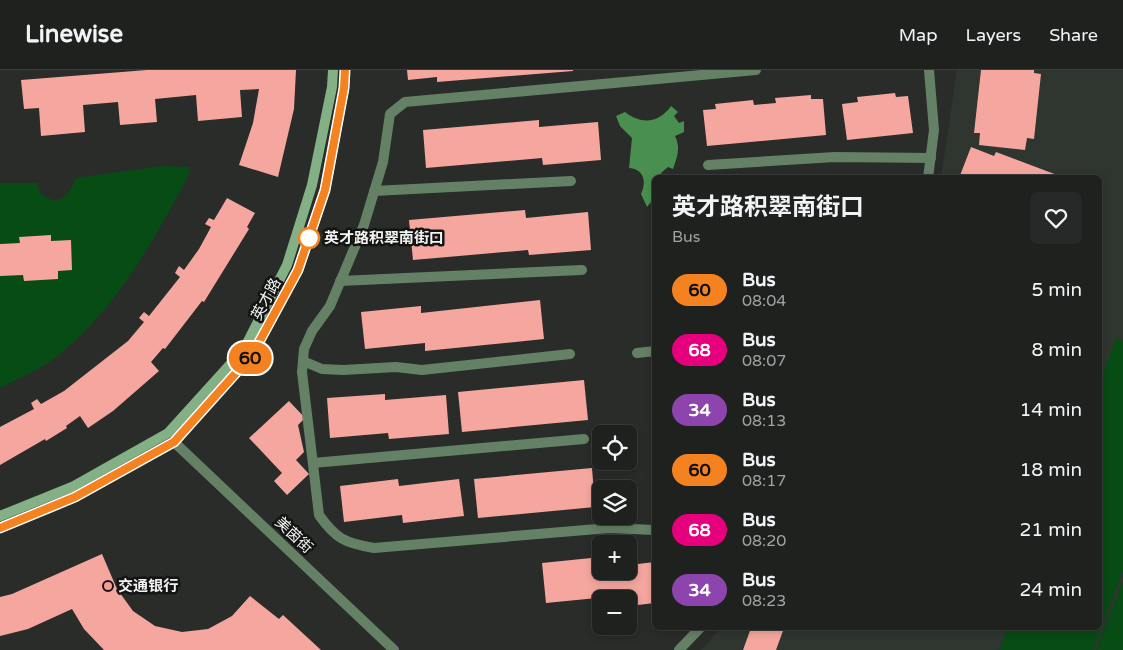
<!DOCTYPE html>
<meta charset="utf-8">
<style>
body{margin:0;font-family:"Varela Round","Noto Sans SC",sans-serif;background:#272928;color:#f1f3f6;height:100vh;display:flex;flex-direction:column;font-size:19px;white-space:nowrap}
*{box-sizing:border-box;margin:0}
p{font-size:16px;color:#a1a3a4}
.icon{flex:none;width:28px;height:28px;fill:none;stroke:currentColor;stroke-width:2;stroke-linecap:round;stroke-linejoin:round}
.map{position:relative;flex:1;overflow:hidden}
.details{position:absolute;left:652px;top:105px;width:450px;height:455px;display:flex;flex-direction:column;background:#1f211f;border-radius:8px;box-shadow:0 2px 8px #0003,0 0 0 1px #3c3e3d}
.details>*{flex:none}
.badge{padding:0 10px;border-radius:16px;font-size:18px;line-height:32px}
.buttons{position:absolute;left:592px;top:355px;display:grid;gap:10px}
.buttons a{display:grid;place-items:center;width:45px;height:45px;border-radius:8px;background:#1f211f;box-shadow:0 2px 8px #0003,0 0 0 1px #3c3e3d;font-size:25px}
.map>.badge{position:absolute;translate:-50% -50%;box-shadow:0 0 0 2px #fff}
.round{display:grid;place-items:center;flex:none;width:52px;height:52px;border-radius:8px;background:#272928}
.summary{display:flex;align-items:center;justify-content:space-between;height:85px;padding:0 20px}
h1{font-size:24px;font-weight:700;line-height:38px}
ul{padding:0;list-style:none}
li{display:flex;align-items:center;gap:15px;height:60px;padding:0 20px}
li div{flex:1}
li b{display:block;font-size:19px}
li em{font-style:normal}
li .badge{min-width:55px;font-weight:700;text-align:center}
header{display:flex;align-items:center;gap:30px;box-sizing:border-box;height:70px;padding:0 25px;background:#1f211f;border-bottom:1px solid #3c3e3d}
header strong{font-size:24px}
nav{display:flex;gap:28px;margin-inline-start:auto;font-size:18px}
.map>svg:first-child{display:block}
.built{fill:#2f362f}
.green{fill:#074b15}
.water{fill:#498f50}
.building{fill:#f5a79f}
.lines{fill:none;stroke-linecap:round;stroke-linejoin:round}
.minor{stroke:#648065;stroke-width:10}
.secondary{stroke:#83b185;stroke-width:10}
.line-casing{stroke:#fff;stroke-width:11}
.line{stroke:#f58220;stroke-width:8}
.stop-dot{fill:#fff;stroke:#f58220;stroke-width:2.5}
.poi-dot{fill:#f59c94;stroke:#131413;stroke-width:2}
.labels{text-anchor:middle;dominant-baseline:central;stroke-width:5;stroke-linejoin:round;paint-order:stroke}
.stop-label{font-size:15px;font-weight:bold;fill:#f2f4f2;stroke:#131413;text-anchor:start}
.street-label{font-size:15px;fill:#f2f4f2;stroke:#131413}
.poi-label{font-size:15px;font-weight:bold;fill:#f2f4f2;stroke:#131413;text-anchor:start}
</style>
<header>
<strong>Linewise</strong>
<nav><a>Map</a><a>Layers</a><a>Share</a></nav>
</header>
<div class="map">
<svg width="1123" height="580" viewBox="0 0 1123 580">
<rect width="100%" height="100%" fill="#292c29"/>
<path class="built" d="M957,0H1123V511L1096,580H701L721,558H1100V108L941,107Z"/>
<g class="green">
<path d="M162,96L190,97L188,107C151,175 112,247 48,293C33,303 15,310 0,318V113H37C39,125 44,127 56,131C67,125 72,121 75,108Z"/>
<path d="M1116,268L1123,271V501L1093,580H999L1008,558H1100V312Z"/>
<path d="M1123,511V580H1096Z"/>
</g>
<path class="water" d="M671,36L678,42L674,46L679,53L684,51V62L675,66C681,78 677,87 673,99L668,97L661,103L662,107L655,108V114L653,117L655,127L647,137L641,124C647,112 644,99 629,98L632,68L620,56L616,46L625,42C642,55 659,53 671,36Z"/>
<g class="building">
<path d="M147,0H296L294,39L278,107L239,95L253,53L259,19L240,20L242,47L198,51L196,25L155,29L157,52L120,55L118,32L83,35L85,62L41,66L39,38L24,39L21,10Z"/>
<path d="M407,0H573V1L437,12V7L408,10Z"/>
<path d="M981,0H1034V3L1041,4L1034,69L1027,68L1025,80L979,75L980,63H974Z"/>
<path d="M895,23L896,27L908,26L913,63L847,70L842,34L858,32L857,27Z"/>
<path d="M811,25V29H823L826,65L707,76L703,40L716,39L715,34L753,30L754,35L776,33L775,28Z"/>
<path d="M539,50V57L598,52L601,90L543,95L542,88L426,98L423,60Z"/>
<path d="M971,77L994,86L996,82L1065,108H959Z"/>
<path d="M227,128L255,143L247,157L249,159L204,232L202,231L165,279L163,278L151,292L159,301L113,341L88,358L80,346L66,356L67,358L46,371L45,369L0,395V357L34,339L31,333L37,329L41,334L64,321L128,271L144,252L139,248L144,242L149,246L180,207L175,203L179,196L184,200L199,179L211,157L205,154L209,148L214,150Z"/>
<path d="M525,140L526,148L588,142L591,180L529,185L528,180L413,190L409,150Z"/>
<path d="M51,165V171L71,170L72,200L58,201V209L24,211L23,205L0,206V174L20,173L19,167Z"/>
<path d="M540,230L544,269L425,281V273L365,279L361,242L421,236V243Z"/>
<path d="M651,308H655V347H653Z"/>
<path d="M584,310L588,350L462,362L458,322Z"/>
<path d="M385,324V330L446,325L449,364L389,369L388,363L330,368L327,328Z"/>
<path d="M289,331L305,348L298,355L304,382L296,390L309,404L287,425L274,411L282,403L249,368Z"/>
<path d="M592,398L595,437L478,448L474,409Z"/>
<path d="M398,409L399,416L459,409L464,446L403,453L402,445L344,452L340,416Z"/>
<path d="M102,484L117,519L133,541L155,556L182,562L208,559L232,546L250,526L279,549L283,545L321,580H104L84,559L72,539L28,559L0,566V527L12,524Z"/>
<path d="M601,487V501H629V495L655,492V533L629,536V529H607V527L546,533L542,493Z"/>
<path d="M751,558H784L776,580H743Z"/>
</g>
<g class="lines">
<g class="minor">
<path d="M708,95L835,87L931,88"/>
<path d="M928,108L934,60L929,0"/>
<path d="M374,121L571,111"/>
<path d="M340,211L582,200"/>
<path d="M637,283L655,281"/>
<path d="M303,291L322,299L343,300L396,297L422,300L570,284"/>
<path d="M174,372L394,580"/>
<path d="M313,393L584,369"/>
<path d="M655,460L609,458L374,478C345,473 336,469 319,445L302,302L304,279L312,261L330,236L364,155L383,92L390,44L405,32L756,0"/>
<path d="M679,580L700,558"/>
</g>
<g class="secondary">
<path d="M0,446L72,417L168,363L244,279L287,195L312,115L332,17L333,0"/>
<path d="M0,458L75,427L174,372L252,285L298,200L325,120L344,18L345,0"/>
</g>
</g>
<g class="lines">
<g class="line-casing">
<path id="line" d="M0,458L75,427L174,372L252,285L298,200L325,120L344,18L345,0"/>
</g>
<use href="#line" class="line"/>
</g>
<circle class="stop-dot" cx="309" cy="168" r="10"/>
<circle class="poi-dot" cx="108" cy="516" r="5"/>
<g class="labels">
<g class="stop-label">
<text x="324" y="168">英才路积翠南街口</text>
</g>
<g class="street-label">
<text transform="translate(266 229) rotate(-62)">英才路</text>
<text transform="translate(294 465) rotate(43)">美茵街</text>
</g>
<g class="poi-label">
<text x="118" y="516">交通银行</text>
</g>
</g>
</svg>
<div class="buttons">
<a><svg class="icon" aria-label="locate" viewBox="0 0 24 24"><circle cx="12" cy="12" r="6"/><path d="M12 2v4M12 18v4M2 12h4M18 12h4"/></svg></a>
<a><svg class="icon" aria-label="layers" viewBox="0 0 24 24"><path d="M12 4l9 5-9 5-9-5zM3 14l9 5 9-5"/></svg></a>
<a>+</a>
<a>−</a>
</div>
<b class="badge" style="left:250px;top:288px;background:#f58220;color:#111">60</b>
<section class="details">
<div class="summary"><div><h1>英才路积翠南街口</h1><p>Bus</p></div><a class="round"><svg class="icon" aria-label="heart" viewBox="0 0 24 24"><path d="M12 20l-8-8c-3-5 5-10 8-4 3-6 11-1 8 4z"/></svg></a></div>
<ul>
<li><span class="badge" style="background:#f58220;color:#111">60</span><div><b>Bus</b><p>08:04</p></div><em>5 min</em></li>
<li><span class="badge" style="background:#e6007e;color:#fff">68</span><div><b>Bus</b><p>08:07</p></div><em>8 min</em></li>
<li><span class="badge" style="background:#8e44ad;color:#fff">34</span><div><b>Bus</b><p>08:13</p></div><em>14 min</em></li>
<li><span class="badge" style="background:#f58220;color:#111">60</span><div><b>Bus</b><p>08:17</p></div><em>18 min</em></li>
<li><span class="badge" style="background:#e6007e;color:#fff">68</span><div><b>Bus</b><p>08:20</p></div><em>21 min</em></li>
<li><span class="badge" style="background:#8e44ad;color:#fff">34</span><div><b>Bus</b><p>08:23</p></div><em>24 min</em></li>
</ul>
</section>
</div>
